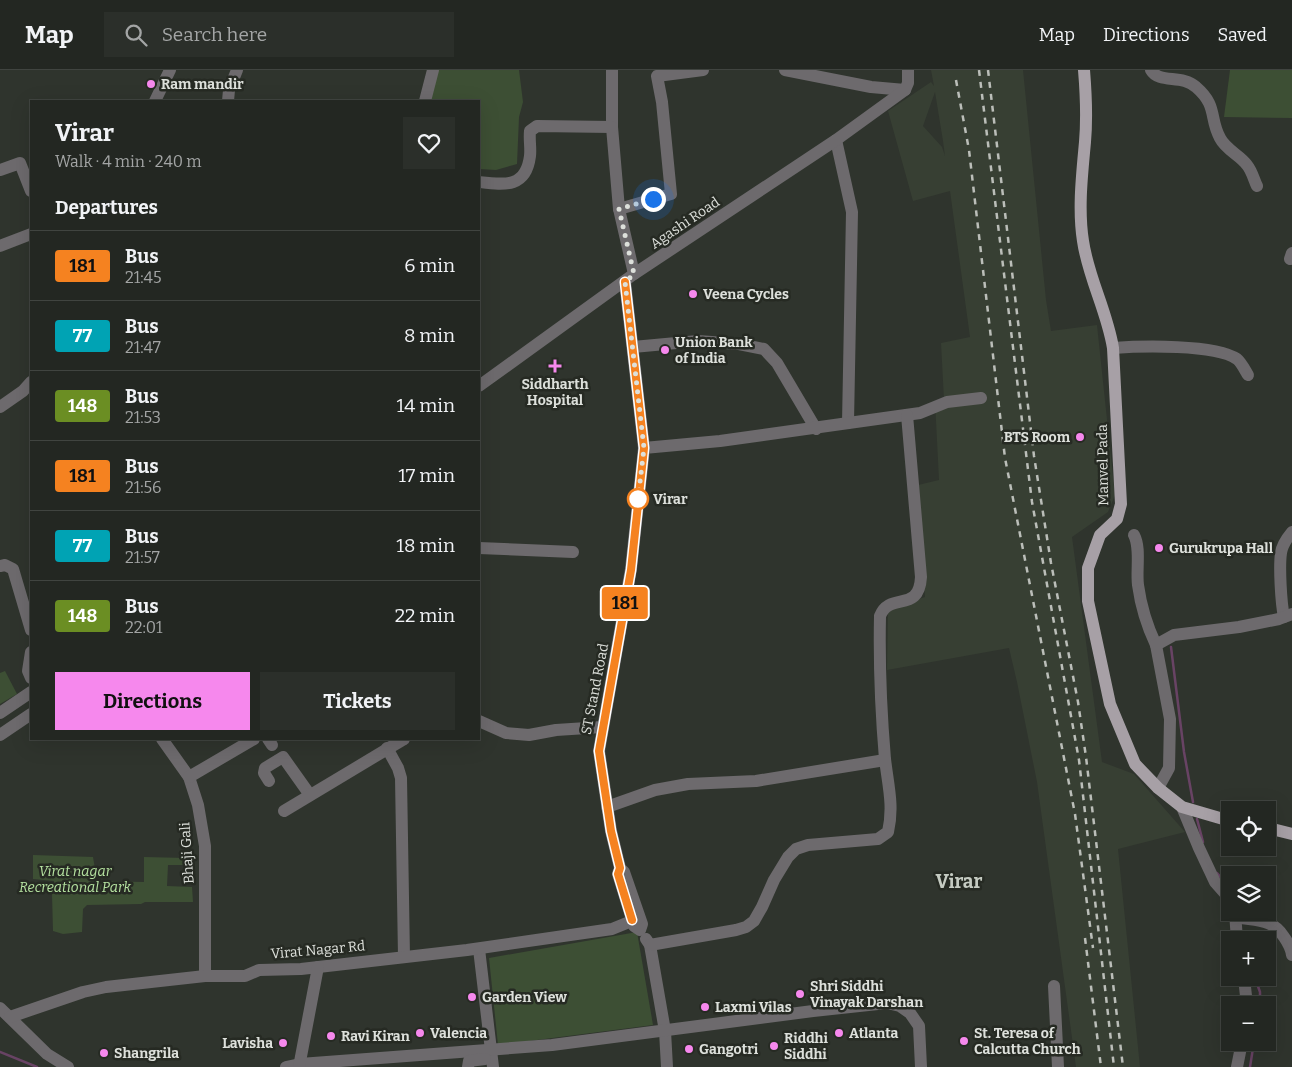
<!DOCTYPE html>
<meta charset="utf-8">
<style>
body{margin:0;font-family:Bitter,serif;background:#2b2f2a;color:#f1f3f6;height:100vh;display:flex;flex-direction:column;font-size:19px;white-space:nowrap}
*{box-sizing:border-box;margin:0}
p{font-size:16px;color:#a3a5a5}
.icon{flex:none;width:28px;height:28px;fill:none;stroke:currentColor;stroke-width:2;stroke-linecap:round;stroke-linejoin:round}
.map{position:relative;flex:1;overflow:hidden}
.panel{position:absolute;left:30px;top:30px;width:450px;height:640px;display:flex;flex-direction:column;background:#232722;border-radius:0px;box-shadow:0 5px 20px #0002,0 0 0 1px #404440}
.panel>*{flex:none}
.badge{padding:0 10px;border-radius:4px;font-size:18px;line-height:32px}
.tools{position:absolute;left:1221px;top:731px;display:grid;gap:10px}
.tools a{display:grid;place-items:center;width:55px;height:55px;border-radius:0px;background:#232722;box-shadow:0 5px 20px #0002,0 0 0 1px #404440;font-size:25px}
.you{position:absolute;width:25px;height:25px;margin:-12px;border:4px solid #fff;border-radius:50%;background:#1a73e8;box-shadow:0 0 0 8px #1a73e833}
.map>.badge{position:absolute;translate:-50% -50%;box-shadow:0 0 0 2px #fff}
h2{padding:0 25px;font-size:19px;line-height:45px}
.round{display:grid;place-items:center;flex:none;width:52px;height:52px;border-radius:0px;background:#2b2f2a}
.summary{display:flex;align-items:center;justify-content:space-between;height:85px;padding:0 25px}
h1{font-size:24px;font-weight:700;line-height:38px}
.action{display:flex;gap:10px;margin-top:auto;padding:10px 25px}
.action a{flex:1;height:58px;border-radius:0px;background:#f688ed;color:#111;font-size:20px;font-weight:700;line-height:58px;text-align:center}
.action a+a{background:#2b2f2a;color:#f1f3f6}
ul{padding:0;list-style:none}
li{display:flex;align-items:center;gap:15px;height:70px;padding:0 25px;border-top:1px solid #404440}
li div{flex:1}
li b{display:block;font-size:19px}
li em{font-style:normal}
li .badge{min-width:55px;font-weight:700;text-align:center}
header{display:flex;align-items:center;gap:30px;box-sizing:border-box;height:70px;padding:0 25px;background:#232722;border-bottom:1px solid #404440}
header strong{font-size:24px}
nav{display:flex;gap:28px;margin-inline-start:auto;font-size:18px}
.search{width:350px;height:45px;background:#2b2f2a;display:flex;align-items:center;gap:12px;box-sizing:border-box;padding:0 18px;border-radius:0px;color:#a3a5a5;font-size:19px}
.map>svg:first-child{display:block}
.built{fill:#373f33;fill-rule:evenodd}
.green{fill:#3d4f34}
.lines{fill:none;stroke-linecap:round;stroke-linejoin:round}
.stream{stroke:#684364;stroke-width:2.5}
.minor{stroke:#6d6a6d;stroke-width:12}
.major{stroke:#a7a0a6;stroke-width:12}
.rail{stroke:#bbbeb9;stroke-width:2.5;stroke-dasharray:6 6;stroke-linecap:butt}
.line-casing{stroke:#fff;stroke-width:11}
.line{stroke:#f58220;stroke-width:8}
.walk{stroke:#dde0db;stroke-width:5;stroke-dasharray:0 9}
.poi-dot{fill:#f688ed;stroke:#262a23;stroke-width:2}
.stop-dot{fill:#fff;stroke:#f58220;stroke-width:2.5}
.labels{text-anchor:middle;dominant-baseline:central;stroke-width:5;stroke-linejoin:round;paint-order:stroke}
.poi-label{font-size:14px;font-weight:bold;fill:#dde0db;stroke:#262a23;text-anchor:start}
.street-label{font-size:14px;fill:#dde0db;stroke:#262a23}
.stop-label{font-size:14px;font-weight:bold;fill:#dde0db;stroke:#262a23;text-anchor:start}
.park-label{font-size:14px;font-style:italic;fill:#b5e2a0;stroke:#262a23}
.district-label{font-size:19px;font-weight:bold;fill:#c5cbc2;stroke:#262a23}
</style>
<header>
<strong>Map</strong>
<div class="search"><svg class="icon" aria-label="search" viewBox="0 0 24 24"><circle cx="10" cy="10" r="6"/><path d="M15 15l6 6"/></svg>Search here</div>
<nav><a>Map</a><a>Directions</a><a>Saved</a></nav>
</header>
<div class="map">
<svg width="1292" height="997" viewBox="0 0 1292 997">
<rect width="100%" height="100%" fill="#2f342d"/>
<path class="built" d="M931,0H1023L1046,230L1051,261L1097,255L1115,425L1108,442L1072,467L1102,692L1134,704L1185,762L1118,779L1140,997H1076L1037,712L1017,612L1009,578L887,600L888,543L897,536L925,527L918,415L939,410L935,331L944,330L941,273L970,267L950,121L913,131L888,41L931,12L934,16ZM935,22L943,71L945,86L942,77L923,56Z"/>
<g class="green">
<path d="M438,0H519L523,32L519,47L517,94L496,100L479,99V31H429Z"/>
<path d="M1230,0H1292V48L1224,47Z"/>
<path d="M5,601L17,624L0,634V603Z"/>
<path d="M33,785L93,787L97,811L144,812V787L186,788V795H168L167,816L192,817L193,832H145L141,834L87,835L83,839L82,862L63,864L53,861L52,824L54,820V811L33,809Z"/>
<path d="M637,862L653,955L498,975L489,888Z"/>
</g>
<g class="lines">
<g class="stream">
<path d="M1171,577L1184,682L1193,732"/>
<path d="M1197,749L1203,772"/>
<path d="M1217,803L1230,818"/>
<path d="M1255,908L1260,922V935"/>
<path d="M0,982L37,997"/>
<path d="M1250,997L1254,972"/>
</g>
<g class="minor">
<path d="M612,0V57L619,139L634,204"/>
<path d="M785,0L871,17L905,20"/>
<path d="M1151,0C1159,14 1182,4 1196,17C1218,36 1209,48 1220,68C1226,80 1240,85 1247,95C1252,101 1254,110 1257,116"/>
<path d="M155,31L170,0"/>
<path d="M228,31L229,20L237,0"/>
<path d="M425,31L433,0"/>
<path d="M836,70L852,142L848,353"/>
<path d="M0,100L20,93L31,121"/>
<path d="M479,112C505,115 526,118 530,86C531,78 529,70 530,61L537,56L612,57"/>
<path d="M619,139L671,124L662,32L657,6L703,0"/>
<path d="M0,176L31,164"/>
<path d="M1290,189L1292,183"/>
<path d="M633,277L698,271L739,274L764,279L777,293L816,359"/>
<path d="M1113,278C1141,276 1215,274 1237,289C1241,292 1245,300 1248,305"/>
<path d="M479,316L634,204L836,70L905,20L908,13V0"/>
<path d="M0,337L23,321L31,312"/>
<path d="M644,378L720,371L920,343L947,332L981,328"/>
<path d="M1134,465C1141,478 1136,500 1138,515C1141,537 1147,556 1156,575"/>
<path d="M479,478L573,482"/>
<path d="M0,496L5,495L13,499L31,560"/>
<path d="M1284,547C1281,533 1279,497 1281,483C1282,475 1287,468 1292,462"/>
<path d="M31,582L28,601L31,608"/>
<path d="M0,643L31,622"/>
<path d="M479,651L506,663L529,665L556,660L602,657"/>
<path d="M0,665L31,644"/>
<path d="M162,669L189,707L198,735L205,776V906"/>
<path d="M268,669L272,675"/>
<path d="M387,678L398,698L401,708L404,887"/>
<path d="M189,707L254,669"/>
<path d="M269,711L264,703L265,698L283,687L310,725"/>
<path d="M1158,718L1169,698L1170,649L1156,575L1174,565L1239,557L1279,549L1292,544"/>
<path d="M607,737L655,720L688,714L756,711L885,690"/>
<path d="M1182,737L1199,778L1215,812L1230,829"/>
<path d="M284,741L404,669"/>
<path d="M620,798L624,802L642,854L640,860L634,856L618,804L620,798L611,761L599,681L631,499L644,378L625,212"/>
<path d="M1235,842L1237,870"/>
<path d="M1236,847C1256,851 1272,848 1284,867C1288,873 1291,877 1292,885"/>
<path d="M646,869L650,875L665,961L667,997"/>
<path d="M650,875L736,860L746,857L754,851L762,837L774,810L788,787L796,779L808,775L878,769L888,762C894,736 888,715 885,689C881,642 879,593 880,546C890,521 919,544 921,507L907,345"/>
<path d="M479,879L493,997"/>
<path d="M1244,908L1247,935"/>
<path d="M1054,916L1058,997"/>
<path d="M0,938L47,984L68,997"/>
<path d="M10,947L83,922L106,917L205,906H245L259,900L301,899L467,880L612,859L639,848"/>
<path d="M286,997L300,994L552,975L813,941L887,933L900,936L910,943L919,956L921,997"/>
<path d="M299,997L318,897"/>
<path d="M468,997L469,991L485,989"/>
<path d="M1237,997L1242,972"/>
</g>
<g class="major">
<path d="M1084,0C1086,24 1087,49 1085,72C1082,105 1078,139 1083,171C1088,207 1107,241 1113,278L1121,434L1117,449L1100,465L1088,498V531L1110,634L1135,694L1158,718L1182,737L1230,751"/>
<path d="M1268,758L1292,764"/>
</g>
<g class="rail">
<path d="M979,0L1032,432L1079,690L1114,997"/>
<path d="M988,0L1034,386L1051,493L1078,632L1086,687L1123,997"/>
<path d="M956,10L969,80L1005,388L1075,744L1093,878"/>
<path d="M1085,868L1101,997"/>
</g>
</g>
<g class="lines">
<g class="line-casing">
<path id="line" d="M625,212L644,378L631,500L599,681L611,761L620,798L618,804L632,850"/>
</g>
<use href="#line" class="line"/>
<path class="walk" d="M638,429L644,378L625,212L634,204L619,139L653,129"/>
</g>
<g class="poi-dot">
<circle cx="151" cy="14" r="5"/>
<circle cx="693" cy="224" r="5"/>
<circle cx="665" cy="280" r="5"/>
<path d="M552.5 288.5h5v5h5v5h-5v5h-5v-5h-5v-5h5z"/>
<circle cx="1080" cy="367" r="5"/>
<circle cx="1159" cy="478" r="5"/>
<circle cx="800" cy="924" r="5"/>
<circle cx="472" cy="927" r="5"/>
<circle cx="705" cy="937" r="5"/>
<circle cx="420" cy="963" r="5"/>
<circle cx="839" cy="963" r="5"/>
<circle cx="331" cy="966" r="5"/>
<circle cx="964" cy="971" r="5"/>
<circle cx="283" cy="973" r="5"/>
<circle cx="774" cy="976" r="5"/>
<circle cx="689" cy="979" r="5"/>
<circle cx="104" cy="983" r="5"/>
</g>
<circle class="stop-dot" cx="638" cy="429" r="10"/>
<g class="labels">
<g class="poi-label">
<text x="161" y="14">Ram mandir</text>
<text x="703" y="224">Veena Cycles</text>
<text x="675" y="272">Union Bank<tspan x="675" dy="16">of India</tspan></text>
<text x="555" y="314" text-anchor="middle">Siddharth<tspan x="555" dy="16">Hospital</tspan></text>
<text x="1070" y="367" text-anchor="end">BTS Room</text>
<text x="1169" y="478">Gurukrupa Hall</text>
<text x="810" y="916">Shri Siddhi<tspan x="810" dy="16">Vinayak Darshan</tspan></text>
<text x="482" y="927">Garden View</text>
<text x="715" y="937">Laxmi Vilas</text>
<text x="430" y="963">Valencia</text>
<text x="849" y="963">Atlanta</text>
<text x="974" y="963">St. Teresa of<tspan x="974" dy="16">Calcutta Church</tspan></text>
<text x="341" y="966">Ravi Kiran</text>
<text x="784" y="968">Riddhi<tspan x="784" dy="16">Siddhi</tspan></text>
<text x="273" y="973" text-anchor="end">Lavisha</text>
<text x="699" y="979">Gangotri</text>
<text x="114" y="983">Shangrila</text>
</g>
<g class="street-label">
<text transform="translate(685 153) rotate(-34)">Agashi Road</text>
<text transform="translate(1103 395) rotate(-91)">Manvel Pada</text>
<text transform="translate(595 619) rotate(-79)">ST Stand Road</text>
<text transform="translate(187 783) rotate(-94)">Bhaji Gali</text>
<text transform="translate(318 880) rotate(-5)">Virat Nagar Rd</text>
</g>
<g class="stop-label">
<text x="653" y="429">Virar</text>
</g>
<g class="park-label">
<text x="75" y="801">Virat nagar<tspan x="75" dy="16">Recreational Park</tspan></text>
</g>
<g class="district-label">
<text x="959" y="811">Virar</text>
</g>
</g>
</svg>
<div class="tools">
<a><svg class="icon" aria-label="locate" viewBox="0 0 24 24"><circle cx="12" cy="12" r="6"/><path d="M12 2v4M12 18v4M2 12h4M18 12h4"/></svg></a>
<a><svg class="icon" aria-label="layers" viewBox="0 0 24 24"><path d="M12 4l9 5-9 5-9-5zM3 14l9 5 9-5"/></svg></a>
<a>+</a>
<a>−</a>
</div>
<div class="you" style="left:653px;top:129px"></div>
<b class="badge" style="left:625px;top:533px;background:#f58220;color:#111">181</b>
<section class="panel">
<div class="summary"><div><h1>Virar</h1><p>Walk · 4 min · 240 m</p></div><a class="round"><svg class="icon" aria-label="heart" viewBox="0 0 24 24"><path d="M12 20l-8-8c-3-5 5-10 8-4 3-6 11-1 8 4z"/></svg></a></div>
<h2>Departures</h2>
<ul>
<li><span class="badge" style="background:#f58220;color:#111">181</span><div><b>Bus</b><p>21:45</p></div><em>6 min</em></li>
<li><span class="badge" style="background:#00a3b4;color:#fff">77</span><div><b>Bus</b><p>21:47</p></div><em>8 min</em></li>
<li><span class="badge" style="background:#6b8e23;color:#fff">148</span><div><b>Bus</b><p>21:53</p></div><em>14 min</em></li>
<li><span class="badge" style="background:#f58220;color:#111">181</span><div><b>Bus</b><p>21:56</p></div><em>17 min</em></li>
<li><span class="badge" style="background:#00a3b4;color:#fff">77</span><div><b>Bus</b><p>21:57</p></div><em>18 min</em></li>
<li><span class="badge" style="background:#6b8e23;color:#fff">148</span><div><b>Bus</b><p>22:01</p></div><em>22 min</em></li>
</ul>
<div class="action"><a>Directions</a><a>Tickets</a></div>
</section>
</div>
